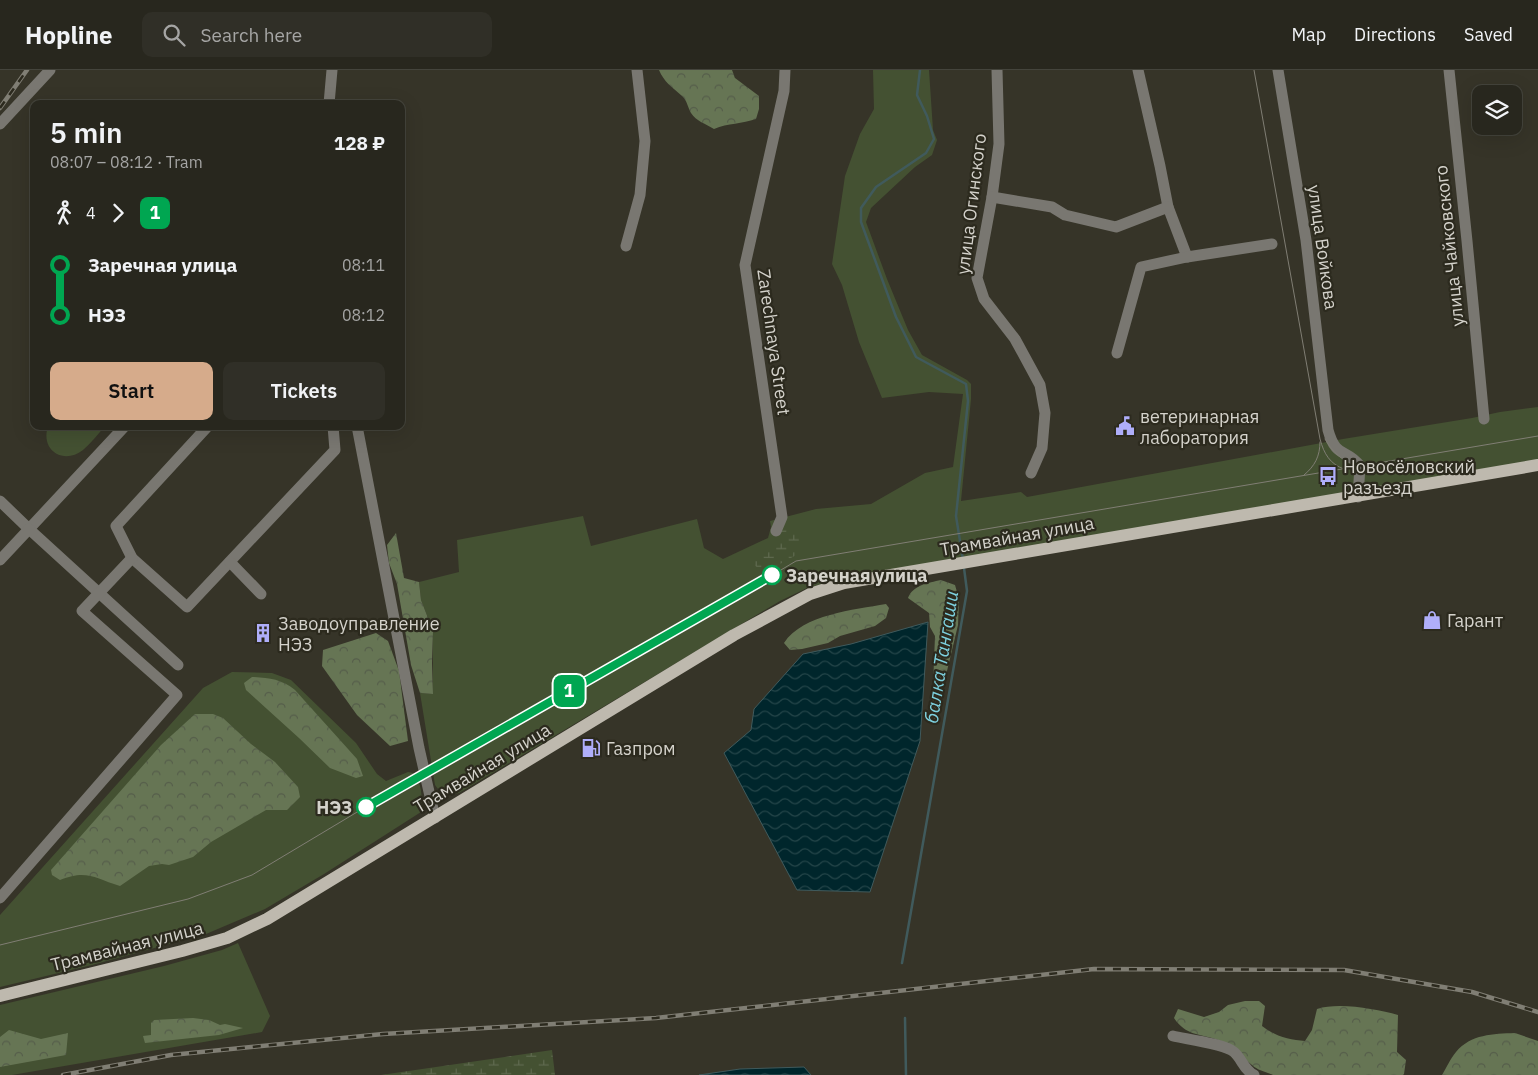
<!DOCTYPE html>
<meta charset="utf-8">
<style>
body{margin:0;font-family:"IBM Plex Sans",sans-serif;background:#302f27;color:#f1f3f6;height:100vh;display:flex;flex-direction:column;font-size:19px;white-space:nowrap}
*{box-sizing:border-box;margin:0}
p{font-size:16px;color:#a5a5a4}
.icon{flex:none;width:28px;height:28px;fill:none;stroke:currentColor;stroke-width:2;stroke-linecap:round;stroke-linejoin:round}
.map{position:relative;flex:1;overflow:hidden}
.sheet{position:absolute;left:30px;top:30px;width:375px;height:330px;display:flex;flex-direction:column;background:#28271e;border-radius:10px;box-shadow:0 5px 20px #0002,0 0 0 1px #44443c}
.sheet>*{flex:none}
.badge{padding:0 10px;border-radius:8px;font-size:18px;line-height:32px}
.tools{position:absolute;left:1472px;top:15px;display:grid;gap:10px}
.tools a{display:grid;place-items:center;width:50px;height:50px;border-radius:10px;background:#28271e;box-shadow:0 5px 20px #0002,0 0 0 1px #44443c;font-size:25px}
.map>.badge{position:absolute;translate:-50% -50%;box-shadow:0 0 0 2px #fff}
.legs{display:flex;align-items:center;gap:8px;height:55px;padding:0 20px;font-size:16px}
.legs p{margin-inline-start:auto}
.summary{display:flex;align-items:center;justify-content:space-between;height:85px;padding:0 20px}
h1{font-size:28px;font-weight:600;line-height:38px}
.button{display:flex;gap:10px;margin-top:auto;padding:10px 20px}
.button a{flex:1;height:58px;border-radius:10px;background:#d6ab8b;color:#111;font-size:20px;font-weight:600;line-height:58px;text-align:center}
.button a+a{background:#302f27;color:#f1f3f6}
ul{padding:0 20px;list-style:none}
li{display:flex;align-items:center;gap:18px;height:50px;font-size:19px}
li i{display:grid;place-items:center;width:8px;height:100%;margin:0 6px;background:currentColor}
li i::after{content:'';width:12px;height:12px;margin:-6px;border:4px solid;border-radius:50%;background:#28271e}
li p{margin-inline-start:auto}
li:first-child i{background:linear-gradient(#0000 50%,currentColor 0)}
li:last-child i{background:linear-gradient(currentColor 50%,#0000 0)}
header{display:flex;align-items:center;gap:30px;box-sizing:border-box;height:70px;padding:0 25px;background:#28271e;border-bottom:1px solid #44443c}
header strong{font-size:24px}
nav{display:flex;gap:28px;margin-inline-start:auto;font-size:18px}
.search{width:350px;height:45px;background:#302f27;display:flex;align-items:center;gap:12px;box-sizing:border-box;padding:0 18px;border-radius:10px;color:#a5a5a4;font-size:19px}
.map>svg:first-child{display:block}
.green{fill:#445132}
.forest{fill:url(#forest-crowns)}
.wetland{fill:url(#wetland-marsh)}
.water{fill:url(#water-waves);stroke:#405a5c}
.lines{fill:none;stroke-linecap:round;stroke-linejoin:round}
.stream{stroke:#405a5c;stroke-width:2.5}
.minor{stroke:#797771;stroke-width:11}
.major{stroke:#beb9ae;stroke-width:12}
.tram{stroke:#807e74;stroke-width:1}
.rail-casing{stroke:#807e74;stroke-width:4.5}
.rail{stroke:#2c2a1e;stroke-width:2.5;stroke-dasharray:8;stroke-linecap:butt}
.line-1-casing{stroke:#fff;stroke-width:11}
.line-1{stroke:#00a651;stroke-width:8}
.stop-1-dot{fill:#fff;stroke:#00a651;stroke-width:2.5}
.labels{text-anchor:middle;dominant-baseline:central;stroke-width:4.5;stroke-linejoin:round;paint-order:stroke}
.street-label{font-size:18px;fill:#d4d2cb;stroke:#2c2a1e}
.poi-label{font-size:18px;fill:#d4d2cb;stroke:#2c2a1e;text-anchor:start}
.stop-label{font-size:18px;font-weight:bold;fill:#d4d2cb;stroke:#2c2a1e;text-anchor:start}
.water-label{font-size:19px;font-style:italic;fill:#7dd0de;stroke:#2c2a1e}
</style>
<header>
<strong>Hopline</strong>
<div class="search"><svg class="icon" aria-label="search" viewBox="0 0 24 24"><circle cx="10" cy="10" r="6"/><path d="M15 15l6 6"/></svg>Search here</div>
<nav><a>Map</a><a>Directions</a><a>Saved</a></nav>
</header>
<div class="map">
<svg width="1538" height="1005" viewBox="0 0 1538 1005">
<defs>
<pattern id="forest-crowns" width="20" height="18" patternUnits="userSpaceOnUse" patternTransform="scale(1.25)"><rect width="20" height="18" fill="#667554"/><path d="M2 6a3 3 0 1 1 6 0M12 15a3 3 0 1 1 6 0" fill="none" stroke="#555d4a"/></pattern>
<pattern id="wetland-marsh" width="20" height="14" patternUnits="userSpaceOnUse" patternTransform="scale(1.25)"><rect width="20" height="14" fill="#445132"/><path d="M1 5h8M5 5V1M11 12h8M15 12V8" fill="none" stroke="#5e694e"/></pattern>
<pattern id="water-waves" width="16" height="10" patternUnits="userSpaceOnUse" patternTransform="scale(1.25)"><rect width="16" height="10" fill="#00262c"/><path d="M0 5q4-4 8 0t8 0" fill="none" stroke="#244549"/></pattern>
</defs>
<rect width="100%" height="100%" fill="#363428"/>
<g class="green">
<path d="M873,0H929L933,60L937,70L932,85L915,97L871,138L866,152L887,209L908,260L922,285L967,310L971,314V329L961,431L1021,422L1027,427L1343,369L1472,348L1500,342L1538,337V390L833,511L807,518L780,531L459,723C448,726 441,724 435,715L420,623L433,624V561L421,530L419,512L459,502L457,470L583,446L591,476L697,449L704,478L723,489L768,468L771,457L770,451L816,439L871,434L925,403L953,397L963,324L929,322L882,328L859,272L842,215L832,194L845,106L860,64L874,39Z"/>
<path d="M48,356H105C98,364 91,373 83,380C64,395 40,381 48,356Z"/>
<path d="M232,602L272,603L291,610L356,673L377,704L386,711L408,702L413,703C423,715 422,727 421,742L324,804L265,839L206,864L92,895L0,917V845L203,618Z"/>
<path d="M238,873L270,946L262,962L12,1005H0V935L164,896L222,880Z"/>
</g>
<g class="forest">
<path d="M659,0H732L735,8L759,26V39L756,49C742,54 728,53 714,59C706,54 696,51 691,43C688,38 687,30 682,26C672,17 664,12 659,0Z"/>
<path d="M396,463L404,508L419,512L421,530L433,561L432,593L433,624L420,623L411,595L397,514L389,493L387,475Z"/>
<path d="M941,510L955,515L959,529L958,555L935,651L932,641L935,566L930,557L929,543L908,528C913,515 928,513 941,510Z"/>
<path d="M886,534L889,538L886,548L875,556L840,566L828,573L802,579L790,580L784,573C803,544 854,540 886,534Z"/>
<path d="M376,563L388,571L399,601L408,671L390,676L357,645L322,596L323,580Z"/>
<path d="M252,607C269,608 281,609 295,620L357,689L363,706L356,708L330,698L299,668L246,620L244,613Z"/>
<path d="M195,644H213L223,648L251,674L275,692L298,717L300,727L287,740H266L211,772L193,787L169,795L162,794L149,796L120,816C95,808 86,799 60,810L52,805L51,800L161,675Z"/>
<path d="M1245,931H1259L1265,936L1262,956C1274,966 1290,970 1305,971L1312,960L1317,939C1339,932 1376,939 1398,945L1397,982L1406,990L1404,1004L1403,1005H1273C1266,1002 1257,1000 1252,995C1239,984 1235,976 1218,970C1199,963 1186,966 1174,948L1178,939L1204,947L1219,942L1228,935Z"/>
<path d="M193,948L209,950L220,955L225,954L243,958L219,965L145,973L143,966L151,965V953L154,950Z"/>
<path d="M9,960L41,969L68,963L66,985L0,997V967Z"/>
<path d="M1515,963L1538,971V1005H1442C1447,997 1450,989 1456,982C1471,964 1493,964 1515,963Z"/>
</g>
<g class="wetland">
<path d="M787,452L800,466L798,484L762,504L750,489L774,472Z"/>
<path d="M552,980L555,1005H381Z"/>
</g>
<g class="water">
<path d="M928,552L920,671L870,822L797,820L724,683L751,660L754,639L803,584L851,574Z"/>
<path d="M804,997L811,1005H699L740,999Z"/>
</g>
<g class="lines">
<g class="stream">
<path d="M920,0L917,25L927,46L934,69L926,83L876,117L861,138V152L896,247L916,287L966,314L968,331L956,446L963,490"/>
<path d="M902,893L967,521L964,498"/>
<path d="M905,948L906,1005"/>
</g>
<g class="minor">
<path d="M997,0L999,74L992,127L977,208L984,229L1015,269L1040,315L1045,343L1042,378L1031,403"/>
<path d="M1138,0L1160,96L1168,137L1187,187"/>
<path d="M1278,0L1306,170L1328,360C1336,389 1346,378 1360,396L1358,427"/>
<path d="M1449,0L1467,171L1484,349"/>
<path d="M329,34L332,0"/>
<path d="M0,54L50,0"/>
<path d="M992,127L1052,137L1065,145L1116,157L1168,137"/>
<path d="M626,176L640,125L645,71L637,0"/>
<path d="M1117,283L1141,197L1187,187L1272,174"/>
<path d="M208,356L116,456L132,488L187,537L335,380L333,356"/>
<path d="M357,356L419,678L435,748"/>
<path d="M0,431L29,459L125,356"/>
<path d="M776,461L782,447L745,195L784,21L785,0"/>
<path d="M0,490L29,459L178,595"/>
<path d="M230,492L261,524"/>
<path d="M0,828L177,625L82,541L132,488"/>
<path d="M1173,966C1186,969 1225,974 1234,982C1242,989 1244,1000 1254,1005"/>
</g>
<path class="major" d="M0,926L182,881L227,868L267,849L734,565L810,524L844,513L1538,395"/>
<g class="tram">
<path d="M1254,0L1320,369C1324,384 1330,394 1344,399"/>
<path d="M1325,369C1333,383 1342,391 1358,396"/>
<path d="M1304,405C1315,396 1320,386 1320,372"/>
<path d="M0,875L188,829L252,805L424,702L744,522L796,491L1538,366"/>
</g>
<g class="rail-casing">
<g id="rail">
<path d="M0,38L27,0"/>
<path d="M63,1005L171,985L383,964L656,948L1094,899L1344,900L1472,922L1538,942"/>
</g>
</g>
<use href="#rail" class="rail"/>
</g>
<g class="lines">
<g class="line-1-casing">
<path id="line-1" d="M366,737L772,505"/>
</g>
<use href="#line-1" class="line-1"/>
</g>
<defs>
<g id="civic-bare" transform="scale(1.5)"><path d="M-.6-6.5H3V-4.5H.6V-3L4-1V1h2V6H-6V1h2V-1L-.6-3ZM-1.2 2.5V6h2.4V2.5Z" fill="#afaefa" stroke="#2c2a1e" stroke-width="2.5" paint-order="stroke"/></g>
<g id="bus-bare" transform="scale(1.5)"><path d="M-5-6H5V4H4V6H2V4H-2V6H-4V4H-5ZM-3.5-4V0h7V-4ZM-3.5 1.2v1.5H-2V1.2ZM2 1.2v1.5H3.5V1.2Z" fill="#afaefa" stroke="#2c2a1e" stroke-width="2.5" paint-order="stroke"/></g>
<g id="shop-bare" transform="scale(1.5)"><path d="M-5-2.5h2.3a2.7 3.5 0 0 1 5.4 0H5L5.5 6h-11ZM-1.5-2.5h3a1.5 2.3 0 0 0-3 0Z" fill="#afaefa" stroke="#2c2a1e" stroke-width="2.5" paint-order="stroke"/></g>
<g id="building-bare" transform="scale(1.5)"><path d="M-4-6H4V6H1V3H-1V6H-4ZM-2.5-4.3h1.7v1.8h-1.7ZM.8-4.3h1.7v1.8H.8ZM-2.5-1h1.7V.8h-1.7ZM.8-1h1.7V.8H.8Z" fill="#afaefa" stroke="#2c2a1e" stroke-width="2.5" paint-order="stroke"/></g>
<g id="fuel-bare" transform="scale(1.5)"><path d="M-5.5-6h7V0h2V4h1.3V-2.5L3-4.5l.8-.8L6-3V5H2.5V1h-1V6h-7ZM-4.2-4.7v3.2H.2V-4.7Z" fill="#afaefa" stroke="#2c2a1e" stroke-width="2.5" paint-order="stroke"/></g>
</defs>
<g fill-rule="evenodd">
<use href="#civic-bare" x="1125" y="356"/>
<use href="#bus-bare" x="1328" y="406"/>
<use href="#shop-bare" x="1432" y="550"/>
<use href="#building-bare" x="263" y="563"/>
<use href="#fuel-bare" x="591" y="678"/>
</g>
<g class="stop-1-dot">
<circle cx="772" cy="505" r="9"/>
<circle cx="366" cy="737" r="9"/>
</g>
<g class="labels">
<g class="street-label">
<text transform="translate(971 134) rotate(-83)">улица Огинского</text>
<text transform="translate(1449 176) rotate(-96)">улица Чайковского</text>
<text transform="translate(1323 177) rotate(82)">улица Войкова</text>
<text transform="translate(774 272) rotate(82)">Zarechnaya Street</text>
<text transform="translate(1017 466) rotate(-10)">Трамвайная улица</text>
<text transform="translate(482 698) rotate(-31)">Трамвайная улица</text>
<text transform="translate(127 876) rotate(-14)">Трамвайная улица</text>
</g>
<g class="poi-label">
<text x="1140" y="346">ветеринарная<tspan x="1140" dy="21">лаборатория</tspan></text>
<text x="1343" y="396">Новосёловский<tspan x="1343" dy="21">разъезд</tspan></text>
<text x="1447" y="550">Гарант</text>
<text x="278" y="553">Заводоуправление<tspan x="278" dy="21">НЭЗ</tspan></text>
<text x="606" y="678">Газпром</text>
</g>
<g class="stop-label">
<text x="786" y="505">Заречная улица</text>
<text x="352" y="737" text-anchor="end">НЭЗ</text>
</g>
<g class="water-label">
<text transform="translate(941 587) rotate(-81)">балка Тангаши</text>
</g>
</g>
</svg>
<div class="tools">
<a><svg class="icon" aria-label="layers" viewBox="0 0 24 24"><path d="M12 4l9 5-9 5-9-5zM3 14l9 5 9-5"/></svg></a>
</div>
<b class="badge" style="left:569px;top:621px;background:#00a651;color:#fff">1</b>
<section class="sheet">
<div class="summary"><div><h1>5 min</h1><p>08:07 – 08:12 · Tram</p></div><b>128 ₽</b></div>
<div class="legs"><svg class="icon" aria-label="walk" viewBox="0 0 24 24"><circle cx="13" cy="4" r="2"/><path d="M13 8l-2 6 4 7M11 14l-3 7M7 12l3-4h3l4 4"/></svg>4<svg class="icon" aria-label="forward" viewBox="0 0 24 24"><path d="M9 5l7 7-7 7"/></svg><b class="badge" style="background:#00a651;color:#fff">1</b></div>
<ul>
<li><i style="color:#00a651"></i><b>Заречная улица</b><p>08:11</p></li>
<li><i style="color:#00a651"></i><b>НЭЗ</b><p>08:12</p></li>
</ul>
<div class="button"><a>Start</a><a>Tickets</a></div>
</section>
</div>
